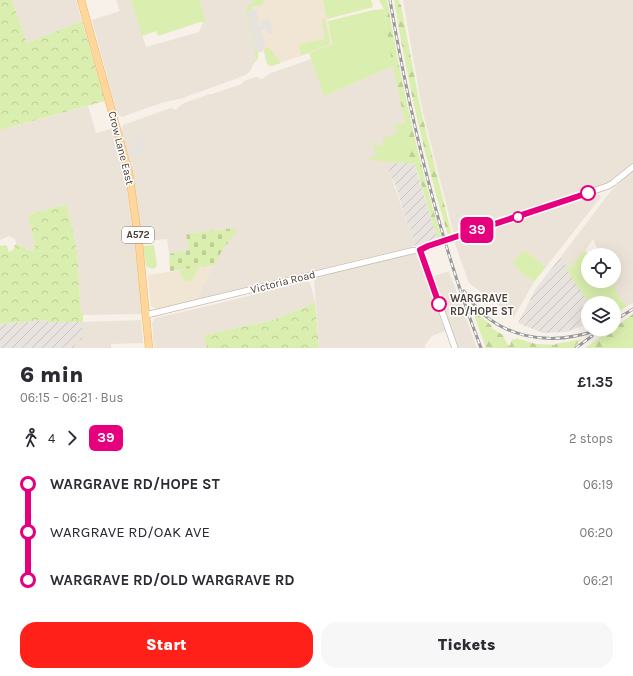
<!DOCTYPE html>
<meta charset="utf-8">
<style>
body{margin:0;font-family:Karla,sans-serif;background:#f7f7f7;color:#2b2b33;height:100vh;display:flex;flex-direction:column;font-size:15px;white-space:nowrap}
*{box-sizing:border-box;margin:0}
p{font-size:13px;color:#7c7c81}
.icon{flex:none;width:22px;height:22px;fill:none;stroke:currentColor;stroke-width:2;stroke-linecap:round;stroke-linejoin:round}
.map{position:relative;height:348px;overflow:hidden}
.sheet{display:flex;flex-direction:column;background:#fff;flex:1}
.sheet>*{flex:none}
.badge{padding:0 8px;border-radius:6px;font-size:14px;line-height:26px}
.buttons{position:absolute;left:581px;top:248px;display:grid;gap:8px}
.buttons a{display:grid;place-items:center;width:40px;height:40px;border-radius:50%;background:#fff;box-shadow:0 4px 16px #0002;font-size:20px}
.map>.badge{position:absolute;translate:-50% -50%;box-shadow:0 0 0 2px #fff}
.legs{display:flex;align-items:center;gap:6px;height:44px;padding:0 20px;font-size:13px}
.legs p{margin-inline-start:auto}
.overview{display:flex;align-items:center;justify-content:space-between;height:68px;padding:0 20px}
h1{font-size:22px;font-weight:800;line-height:30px}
.primary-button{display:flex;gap:8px;margin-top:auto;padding:8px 20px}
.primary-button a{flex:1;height:46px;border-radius:16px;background:#ff2019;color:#fff;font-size:16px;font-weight:800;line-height:46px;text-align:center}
.primary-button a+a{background:#f7f7f7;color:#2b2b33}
ul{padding:0 20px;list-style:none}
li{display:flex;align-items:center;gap:14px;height:48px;font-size:15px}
li i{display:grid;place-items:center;width:6px;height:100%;margin:0 5px;background:currentColor}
li i::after{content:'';width:10px;height:10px;margin:-5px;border:3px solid;border-radius:50%;background:#fff}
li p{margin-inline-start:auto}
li:first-child i{background:linear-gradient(#0000 50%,currentColor 0)}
li:last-child i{background:linear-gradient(currentColor 50%,#0000 0)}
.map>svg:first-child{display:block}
.residential{fill:#ebe3d8}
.industrial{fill:url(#industrial-furrows)}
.education{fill:#f1e5d3}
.green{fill:#daefaf}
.forest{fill:url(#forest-firs)}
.cemetery{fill:url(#cemetery-stones)}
.park{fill:url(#park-crowns)}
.parking{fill:#e5e2df}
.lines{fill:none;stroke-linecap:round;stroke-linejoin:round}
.minor-casing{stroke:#c7bbae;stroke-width:7}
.major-casing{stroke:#f2b35d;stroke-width:8}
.minor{stroke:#fff;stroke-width:5.5}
.major{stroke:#ffd69b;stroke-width:7}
.rail-casing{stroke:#999;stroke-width:3}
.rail{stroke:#fff;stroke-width:1.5;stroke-dasharray:4.5;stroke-linecap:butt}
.line-1-casing{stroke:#fff;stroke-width:9}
.line-1{stroke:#e6007e;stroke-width:6}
.stop-1-dot{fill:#fff;stroke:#e6007e;stroke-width:2}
.labels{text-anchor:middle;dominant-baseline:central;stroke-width:3;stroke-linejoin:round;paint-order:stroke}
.shield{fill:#fff;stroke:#827a73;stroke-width:1}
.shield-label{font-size:10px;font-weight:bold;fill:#4c4137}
.street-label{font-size:11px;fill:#4c4137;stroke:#fff}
.stop-label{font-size:11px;font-weight:bold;fill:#4c4137;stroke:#fff;text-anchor:start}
</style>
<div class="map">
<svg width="633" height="348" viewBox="0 0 633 348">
<defs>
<pattern id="industrial-furrows" width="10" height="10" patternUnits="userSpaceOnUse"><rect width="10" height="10" fill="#e9e3df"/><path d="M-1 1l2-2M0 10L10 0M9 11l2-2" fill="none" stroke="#cac4c0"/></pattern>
<pattern id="forest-firs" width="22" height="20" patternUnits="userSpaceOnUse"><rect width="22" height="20" fill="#daefaf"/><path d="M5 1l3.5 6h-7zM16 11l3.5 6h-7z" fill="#bdce97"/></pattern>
<pattern id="cemetery-stones" width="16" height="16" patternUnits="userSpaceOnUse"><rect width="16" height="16" fill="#daefaf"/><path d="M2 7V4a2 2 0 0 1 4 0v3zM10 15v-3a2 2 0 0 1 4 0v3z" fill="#bdce97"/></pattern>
<pattern id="park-crowns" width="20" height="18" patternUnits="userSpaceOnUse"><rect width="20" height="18" fill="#daefaf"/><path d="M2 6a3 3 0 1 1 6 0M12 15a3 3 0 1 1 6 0" fill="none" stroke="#bdce97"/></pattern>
</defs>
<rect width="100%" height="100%" fill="#f7f1ea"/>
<g class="residential">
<path d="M12,0H76L82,21L27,43Z"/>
<path d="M116,0H131L146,47L199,32L203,23H206L200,0H253L256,59L250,71L246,75L183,98L161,103L122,117L117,114L92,20L120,11Z"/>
<path d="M403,0H633V163L609,183L548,202L454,235L422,109Z"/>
<path d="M311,59L324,96L393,66L405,123L410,159L414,163H398L391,176L409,229H411L415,246L197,299L213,265H215L221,252L237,229L233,228L186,234L189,250L169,254L167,239L141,241L130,161L121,130L123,125L171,108L176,110L182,104L209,94H212L242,84L244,81L256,77L262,79L271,73Z"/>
<path d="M88,106L96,133L113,128L125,175L133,230L143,314L83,315V313H81L77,251L67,204L28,215L35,246L32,251L21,246L16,243L15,239L9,236L0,240V130Z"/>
<path d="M633,170V303L627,306L620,299L612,281H614V255H600L593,239L585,251L574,262L575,265L566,269L560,258L610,192Z"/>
<path d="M597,193L600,195V198L546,267L525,250L518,270L534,282L514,317L469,283L454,241Z"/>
<path d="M412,253L418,255L445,331L432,336L424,346L427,348H319L314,278Z"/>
<path d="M449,271L477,348H458L432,277Z"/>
<path d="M307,281L310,283L315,301L310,305L273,320L204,335L207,348H154L152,323L155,318L208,306Z"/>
<path d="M141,320L143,343L111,344V348H75V340L82,322Z"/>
</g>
<g class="industrial">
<path d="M398,163H414L438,240L415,246L411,229H409L395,184L386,165Z"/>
<path d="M560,258L590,303H588V324L566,332L543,333L518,323L536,288Z"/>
<path d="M45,320L48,322H83H82V340L75,341V348H0V324Z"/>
</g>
<g class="education">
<path d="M253,0H371L373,7L327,19L332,46L270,66L266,62L264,51L255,53L246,6L253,3Z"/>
<path d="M213,265L197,299L158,310L151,306L148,275Z"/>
</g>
<g class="green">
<path d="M131,0H200L206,23L200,22L158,36L156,31L142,36Z"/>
<path d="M253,0H263L264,1L260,6H255L254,5V7H251L252,10L248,11L255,50H258C259,58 258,59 253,64L256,59L246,6L253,3Z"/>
<path d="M323,0H371L373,7L327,19Z"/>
<path d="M384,9L393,66L324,96L309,53L332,45L328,21L373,10Z"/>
<path d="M325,19L330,44L301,55L299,44L325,39L322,20Z"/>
<path d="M269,48L281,63L272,66L268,65L264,51V49Z"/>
<path d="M405,123C403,131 408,157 414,163L386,162L367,159L377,156L372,142H375L377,146L383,145V138L397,133L396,127H391Z"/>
<path d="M154,245L157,265L154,269L147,267L146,266L143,246Z"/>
<path d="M525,250L546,267L534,282L518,270L513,261Z"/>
<path d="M585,251L590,255H588V281H612L620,299L627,306L614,315V303H589L566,269L575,265L574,262Z"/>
<path d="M199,267L192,280L185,282L183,276L181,277L180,270Z"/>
<path d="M633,327V348H609V342Z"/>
</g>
<g class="forest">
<path d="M379,0H387C401,81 418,161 442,239L438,240L419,177L414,163L410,159L403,128L405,123L392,63L384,9Z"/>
<path d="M394,0H399V3L401,5L421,111L452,235L448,236C425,159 407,80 394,0Z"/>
<path d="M470,304L479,315L492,326L491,328L503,335L507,344L510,346L512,339L515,340L516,338L536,344L555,345V344L582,339L573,348H486Z"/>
<path d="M633,314V327L609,342V348H585L612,329H614V328Z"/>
</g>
<path class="cemetery" d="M234,228L238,229L221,252L215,265L170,271L169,254L189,250L186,234Z"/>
<g class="park">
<path d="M0,0H12L27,43L82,21L105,101L0,130Z"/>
<path d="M67,204L77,251L81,313H83V322H48L45,320L0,324V246L5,245L7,246L9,252L14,249V247L16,243L21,246L32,251L35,246L28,215Z"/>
<path d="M315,301L319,348H207L204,335L273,320L310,305Z"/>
</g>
<g class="parking">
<path d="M256,10L259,26H262L261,21L270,19L273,33L268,34L267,29L260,30L261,35H263L265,47H262L263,51L258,52V50L256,51L248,11Z"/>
<path d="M139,131L141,137L140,141L143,140L146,147L143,148L144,151L133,154L130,148L138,146V144L137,139L134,140L133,137L135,136V133Z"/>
</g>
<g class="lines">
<g class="minor-casing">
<g id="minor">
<path d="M449,240L608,186L613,183L633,167"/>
<path d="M420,250L455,348"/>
<path d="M146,315L411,251L420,250L443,242"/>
</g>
</g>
<g class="major-casing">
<path id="major" d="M81,0L129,173L139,244L149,348"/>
</g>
<use href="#minor" class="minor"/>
<use href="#major" class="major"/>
<g class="rail-casing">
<g id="rail">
<path d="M390,0C410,118 438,236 481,348"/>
<path d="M464,291C494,339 549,348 600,329"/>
<path d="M614,321L633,309"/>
<path d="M576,348L592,336"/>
</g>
</g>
<use href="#rail" class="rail"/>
</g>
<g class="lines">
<g class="line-1-casing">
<path id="line-1" d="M439,304L420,250L428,246L588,193"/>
</g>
<use href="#line-1" class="line-1"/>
</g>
<g class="stop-1-dot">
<circle cx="588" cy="193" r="7"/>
<circle cx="518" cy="217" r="5"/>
<circle cx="439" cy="304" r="7"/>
</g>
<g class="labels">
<rect class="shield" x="122" y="227" width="32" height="16" rx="3"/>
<g class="shield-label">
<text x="138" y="235">A572</text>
</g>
<g class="street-label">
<text transform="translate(121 148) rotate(76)">Crow Lane East</text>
<text transform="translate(283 282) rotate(-14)">Victoria Road</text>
</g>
<g class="stop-label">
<text x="450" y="298">WARGRAVE<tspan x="450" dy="13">RD/HOPE ST</tspan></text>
</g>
</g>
</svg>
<div class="buttons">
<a><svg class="icon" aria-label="locate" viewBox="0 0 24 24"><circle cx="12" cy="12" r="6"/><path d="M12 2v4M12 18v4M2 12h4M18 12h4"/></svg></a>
<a><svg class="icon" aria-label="layers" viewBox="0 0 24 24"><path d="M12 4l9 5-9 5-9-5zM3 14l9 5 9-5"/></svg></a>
</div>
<b class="badge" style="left:477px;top:230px;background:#e6007e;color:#fff">39</b>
</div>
<section class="sheet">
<div class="overview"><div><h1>6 min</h1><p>06:15 – 06:21 · Bus</p></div><b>£1.35</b></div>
<div class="legs"><svg class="icon" aria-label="walk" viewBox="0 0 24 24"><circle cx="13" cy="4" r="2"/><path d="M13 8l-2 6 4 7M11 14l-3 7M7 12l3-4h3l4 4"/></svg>4<svg class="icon" aria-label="forward" viewBox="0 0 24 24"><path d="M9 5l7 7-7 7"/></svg><b class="badge" style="background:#e6007e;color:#fff">39</b><p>2 stops</p></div>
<ul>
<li><i style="color:#e6007e"></i><b>WARGRAVE RD/HOPE ST</b><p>06:19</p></li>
<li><i style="color:#e6007e"></i><span>WARGRAVE RD/OAK AVE</span><p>06:20</p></li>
<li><i style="color:#e6007e"></i><b>WARGRAVE RD/OLD WARGRAVE RD</b><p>06:21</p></li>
</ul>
<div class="primary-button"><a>Start</a><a>Tickets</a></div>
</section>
